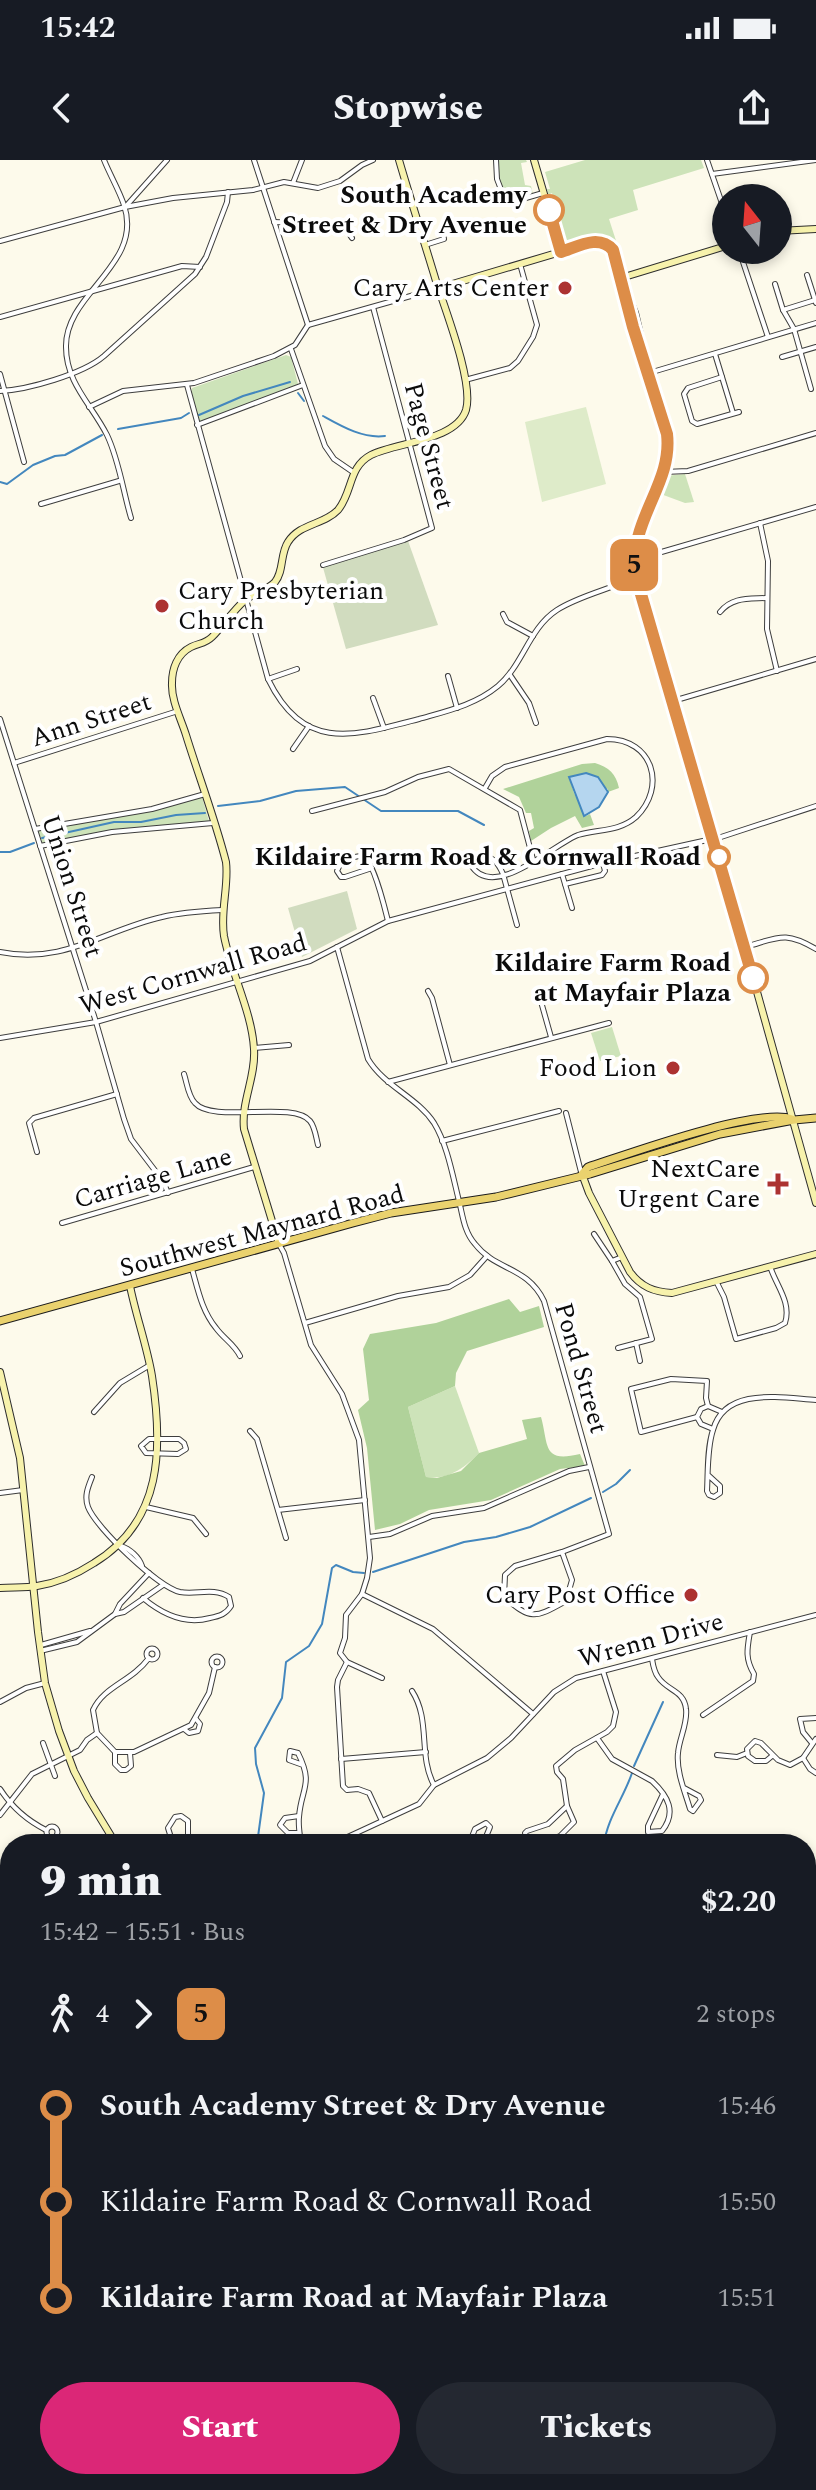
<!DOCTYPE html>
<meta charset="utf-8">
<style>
body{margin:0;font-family:Spectral,serif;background:#242831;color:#f1f3f6;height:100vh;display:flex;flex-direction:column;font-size:30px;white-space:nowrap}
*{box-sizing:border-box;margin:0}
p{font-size:26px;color:#9ea1a6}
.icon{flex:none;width:44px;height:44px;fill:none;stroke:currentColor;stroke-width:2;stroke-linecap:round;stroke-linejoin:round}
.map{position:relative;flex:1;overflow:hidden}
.sheet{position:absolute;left:0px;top:1674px;width:816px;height:656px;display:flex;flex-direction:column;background:#171b24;border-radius:32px 32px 0 0;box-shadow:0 4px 12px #0003}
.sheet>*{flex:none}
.badge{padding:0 16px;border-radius:12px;font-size:28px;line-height:52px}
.needle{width:52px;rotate:343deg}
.fabs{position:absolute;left:712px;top:24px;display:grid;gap:16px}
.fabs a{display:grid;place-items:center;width:80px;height:80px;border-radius:50%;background:#171b24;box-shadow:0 4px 12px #0003;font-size:40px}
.map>.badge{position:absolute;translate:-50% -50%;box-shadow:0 0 0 4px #fff}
.legs{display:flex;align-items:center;gap:12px;height:88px;padding:0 40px;font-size:26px}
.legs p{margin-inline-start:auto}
.overview{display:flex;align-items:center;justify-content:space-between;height:136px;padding:0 40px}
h1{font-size:44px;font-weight:800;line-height:60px}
.action{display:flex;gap:16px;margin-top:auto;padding:16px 40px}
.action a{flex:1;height:92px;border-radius:48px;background:#db2777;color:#fff;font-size:32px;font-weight:800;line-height:92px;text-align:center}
.action a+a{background:#242831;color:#f1f3f6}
ul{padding:0 40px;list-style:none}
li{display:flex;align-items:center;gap:28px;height:96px;font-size:30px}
li i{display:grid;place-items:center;width:12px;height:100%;margin:0 10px;background:currentColor}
li i::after{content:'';width:20px;height:20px;margin:-10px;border:6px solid;border-radius:50%;background:#171b24}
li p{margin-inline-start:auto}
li:first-child i{background:linear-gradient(#0000 50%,currentColor 0)}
li:last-child i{background:linear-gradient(currentColor 50%,#0000 0)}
.status{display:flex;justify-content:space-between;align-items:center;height:56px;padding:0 40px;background:#171b24;direction:ltr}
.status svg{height:22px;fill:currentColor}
header{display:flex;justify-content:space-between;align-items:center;height:104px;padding:0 40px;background:#171b24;font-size:36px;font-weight:800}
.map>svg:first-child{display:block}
.green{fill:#cde3b9}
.forest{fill:#b0d29a}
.cemetery{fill:#d1dcbf}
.pitch{fill:#deebc9}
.water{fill:#b5d6ef;stroke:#4387be;stroke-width:2}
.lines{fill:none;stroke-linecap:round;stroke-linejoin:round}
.stream{stroke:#4387be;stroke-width:2}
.street-casing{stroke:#3e3e3e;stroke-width:6}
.secondary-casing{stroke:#2d2d2d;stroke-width:8}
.primary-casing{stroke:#1c1c1c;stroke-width:9}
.street{stroke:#fff;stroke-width:4}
.secondary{stroke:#f7f2ac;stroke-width:6}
.primary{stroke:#ead26e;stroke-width:7}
.line-1-casing{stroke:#fff;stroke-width:18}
.line-1{stroke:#dd8d48;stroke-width:12}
.stop-1-dot{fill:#fff;stroke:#dd8d48;stroke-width:4}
.poi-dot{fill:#ac3232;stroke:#fff;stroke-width:3}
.labels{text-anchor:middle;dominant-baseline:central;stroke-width:8;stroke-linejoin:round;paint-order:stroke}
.stop-label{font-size:26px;font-weight:bold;fill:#0b0b0b;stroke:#fff;text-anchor:end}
.poi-label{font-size:26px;fill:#0b0b0b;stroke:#fff;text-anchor:end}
.street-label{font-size:26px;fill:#0b0b0b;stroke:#fff}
</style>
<div class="status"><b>15:42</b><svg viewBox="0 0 49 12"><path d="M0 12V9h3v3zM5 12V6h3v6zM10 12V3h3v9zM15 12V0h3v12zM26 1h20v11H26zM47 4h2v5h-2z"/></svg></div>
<header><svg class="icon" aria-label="back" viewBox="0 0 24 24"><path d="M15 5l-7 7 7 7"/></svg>Stopwise<svg class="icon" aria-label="share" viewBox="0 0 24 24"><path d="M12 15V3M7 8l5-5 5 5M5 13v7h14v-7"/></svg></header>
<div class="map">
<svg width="816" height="2330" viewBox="0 0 816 2330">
<rect width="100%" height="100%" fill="#fdfaeb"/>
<g class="green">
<path d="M498,0H526L527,2L521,3L525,25L531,26L533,34L511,41L506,39L500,23Z"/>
<path d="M585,0H701L704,8L633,30L638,50L609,59L619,90C604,61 587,81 565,80L552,33L548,35L547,29H550L545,12Z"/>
<path d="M286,195L291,197L298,224L202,262L199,260L191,234L192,228Z"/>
<path d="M685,314L694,342L685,343L658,333L665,316Z"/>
<path d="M202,637L209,661L112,670L43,684L38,671L156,649Z"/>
<path d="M612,867L621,896L600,901L591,873Z"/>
<path d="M455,1226L479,1293C464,1308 449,1320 426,1317L408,1247Z"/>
</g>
<g class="forest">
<path d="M595,603C609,607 616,614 619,628L608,632V629L569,617L574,633L586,656L590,654L594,665L582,668L575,656L551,668L531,681L529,671L534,668L531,653H526L519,637L503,629L582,604Z"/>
<path d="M509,1139L520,1152L539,1146L544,1167L467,1191L456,1213L455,1226L408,1247L426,1317L437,1318L461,1311L479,1293L527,1279L522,1260L541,1257C549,1286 542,1303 580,1294L585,1306L560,1309L491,1340L429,1350L400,1364L375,1370L367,1288L358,1250L369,1240L363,1189L370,1174L436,1163Z"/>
</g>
<g class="cemetery">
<path d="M407,378L438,465L346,489L322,404Z"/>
<path d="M347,731L357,769L302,797L288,748Z"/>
</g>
<path class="pitch" d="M586,247L606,324L542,342L525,262Z"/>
<g class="water">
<path d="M586,613L598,617L608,632L599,647L584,656L569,617Z"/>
<path d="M0,1771L10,1789V2081L0,2077Z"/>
</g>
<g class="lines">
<g class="stream">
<path d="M298,233L304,241"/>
<path d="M199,255L243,236L290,222"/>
<path d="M323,256C341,266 363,279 385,276"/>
<path d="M118,269L181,258L189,253"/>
<path d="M0,322L7,324L33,305L55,296L65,295L102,275"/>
<path d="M218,646L260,641L296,631L345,627L381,651H458L484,665"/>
<path d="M42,678L114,662H141L176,655L205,653"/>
<path d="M0,692H10L34,683"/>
<path d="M603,1332L616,1324L630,1310"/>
<path d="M373,1412L464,1382L496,1377L530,1367L591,1338"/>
<path d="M634,1606L663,1542"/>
<path d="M257,1684L264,1633L256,1604L255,1588L282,1538L286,1502L309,1486L322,1464L332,1408L336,1405L353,1412L364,1413"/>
<path d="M604,1684C607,1659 624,1637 632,1613"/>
<path d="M806,1856L809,1846L816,1836"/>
<path d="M806,2301L816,2291"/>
<path d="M348,2320L352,2330"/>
<path d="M758,2330L767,2320"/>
</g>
<g class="street-casing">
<g id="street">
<path d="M104,0C110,15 119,30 124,45C144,105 65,133 66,187C66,223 92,245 107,275C119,300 123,331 131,358"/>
<path d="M254,0L308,165"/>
<path d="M496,0L497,19L505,40L512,42L543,33"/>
<path d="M707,0L726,55"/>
<path d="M712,14L816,0"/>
<path d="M293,23L302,0"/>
<path d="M127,45L167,0"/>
<path d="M274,62L297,63L321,70L342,63L352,78"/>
<path d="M0,81L125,47L173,38L253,30L284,22L318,28L340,21L362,5L373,0"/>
<path d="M425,85L444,79L442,67"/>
<path d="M739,90L768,177"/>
<path d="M807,115L816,143"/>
<path d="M775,124L783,150L794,169L811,229"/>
<path d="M783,150L815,140"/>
<path d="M0,157L182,106L200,107"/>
<path d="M308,165L439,128"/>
<path d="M291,189L325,286L334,299L353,312"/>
<path d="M715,194L733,253"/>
<path d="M782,197L816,187"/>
<path d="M649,213L816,163"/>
<path d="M0,214L24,302"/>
<path d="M722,217L688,228L684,234L692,261L697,264L739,252"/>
<path d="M465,220L510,208L518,201L533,177L537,165L520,104"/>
<path d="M187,225L268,519C304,593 354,576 419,559C447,551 475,545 498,526C523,505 529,468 557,450C578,436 611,429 636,417"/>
<path d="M0,231C27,230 83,214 104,196L195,114L206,97L227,42L228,32"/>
<path d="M89,247L123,231L194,223L274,196L295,185L308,165"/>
<path d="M197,265L303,225"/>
<path d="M664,312L688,311L816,273"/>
<path d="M41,344L119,321"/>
<path d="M760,363L768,401L767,469L777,511"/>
<path d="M634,393H658L816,347"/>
<path d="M323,405L404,380L432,368L373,147"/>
<path d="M720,452C732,437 748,439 766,438"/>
<path d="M503,454L507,462L533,476"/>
<path d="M510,515L529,543L536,563"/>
<path d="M448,516L457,548"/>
<path d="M268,519L297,509"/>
<path d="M373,538L384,568"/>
<path d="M673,541L816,499"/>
<path d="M0,559L96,862L124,959L131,979L163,1021L168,1033"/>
<path d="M293,589L309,566"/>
<path d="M14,603L178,551"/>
<path d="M485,628L492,616L505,607L607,579C653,579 667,627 636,657C619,672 598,669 578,675C554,684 493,742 471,705L477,695C491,694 498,702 503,714L517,765"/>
<path d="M312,651L385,632L418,617L449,609L520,650L534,703"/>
<path d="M35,669L152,649L205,634"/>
<path d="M40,686L112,672L213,663"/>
<path d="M372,708L345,717H341L337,711C340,704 342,701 350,698C351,698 360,695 362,696C373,698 385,749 388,761"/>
<path d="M562,714L572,748"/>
<path d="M565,724L602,715L605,711L603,703"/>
<path d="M337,787L368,899C384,926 417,937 434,963C448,986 453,1018 460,1045C463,1058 465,1073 475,1084C496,1111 527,1106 544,1141L609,1374L562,1392L515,1406L505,1415L504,1437C532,1461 535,1458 566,1441L572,1420L562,1392"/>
<path d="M745,787C778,778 784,770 816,789"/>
<path d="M0,792C64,805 104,770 162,757C182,752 203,751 223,750"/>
<path d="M428,831L432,838L450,905"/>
<path d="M538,831L551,877"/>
<path d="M0,878L96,862L310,801L388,761L603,703L721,677L816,646"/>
<path d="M254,888L289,885"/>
<path d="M184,914C187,923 188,936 195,943C213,964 293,940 310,961C315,967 316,977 318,985"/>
<path d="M388,922L609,863"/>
<path d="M566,953L581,1012"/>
<path d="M442,981L559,951"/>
<path d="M37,992L29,963L34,958L117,934"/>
<path d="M62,1063L254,1007"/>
<path d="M594,1074L612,1101"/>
<path d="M279,1084L284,1093L311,1185L342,1234L359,1280L370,1398L367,1418L362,1434L346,1455L345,1478L340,1493L347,1502L382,1518"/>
<path d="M192,1109C198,1130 202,1151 216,1168C224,1179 234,1184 240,1196"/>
<path d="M716,1121L724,1137L736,1179L776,1168L785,1163C792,1142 775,1124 770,1106"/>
<path d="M305,1163L398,1136L449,1127L470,1115L487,1096"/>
<path d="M636,1183L640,1201"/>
<path d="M618,1188L652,1179L640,1137L625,1124L612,1101L622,1097"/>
<path d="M94,1252L120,1223L150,1205"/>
<path d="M697,1257L641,1272L631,1229L671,1219L707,1221L706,1238L708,1246"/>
<path d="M713,1269L701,1264L697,1257L701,1249L708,1246L722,1252"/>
<path d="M250,1271L257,1279L286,1378"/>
<path d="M149,1279H179L184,1283L186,1289L178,1294L146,1293L141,1286Z"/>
<path d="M708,1315L720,1326V1333L714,1337L709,1335L707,1331C708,1312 707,1288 713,1270C725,1226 782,1238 816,1240"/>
<path d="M92,1317C88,1327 84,1336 88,1347C96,1368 158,1427 180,1432C197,1435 213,1427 229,1437L231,1446C226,1454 220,1456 210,1458C185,1465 162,1454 143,1438"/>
<path d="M0,1333L23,1330"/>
<path d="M146,1347L193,1358L206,1374"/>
<path d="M278,1350L365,1340"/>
<path d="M369,1377L390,1374L432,1356L484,1348L569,1311L589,1307"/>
<path d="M121,1386C130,1389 139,1397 142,1406"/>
<path d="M362,1434L433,1469L533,1554"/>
<path d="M115,1454L120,1444L149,1413"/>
<path d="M41,1485L90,1471"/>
<circle cx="152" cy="1494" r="5.5"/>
<path d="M40,1491L77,1482L115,1454L124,1452L163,1425"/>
<circle cx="217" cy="1502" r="5.5"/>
<path d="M149,1498C131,1522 104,1526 93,1550L97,1573L115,1592H134L191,1565L209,1533L215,1507"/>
<path d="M652,1499C653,1505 654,1512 658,1517C667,1531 684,1530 686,1549C688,1563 679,1579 678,1593C676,1611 685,1632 690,1649L693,1651L701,1640L699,1636L684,1628"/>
<path d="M347,1502L338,1520L337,1527L343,1626L347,1630L358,1629L369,1633L382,1661"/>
<path d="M412,1531C431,1560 418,1596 434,1625"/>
<path d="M0,1542L26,1528L45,1523"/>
<path d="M703,1555L753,1521L754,1514C745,1499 747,1489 750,1472"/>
<path d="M184,1569L189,1573L198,1571L200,1564L196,1559"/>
<path d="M597,1578L612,1599L652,1621C668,1636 677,1652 662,1671L648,1672V1666L663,1634"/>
<path d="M43,1583L55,1616"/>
<path d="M812,1583L803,1572L800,1559L816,1558"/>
<path d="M115,1592V1604L121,1610H126L131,1606L130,1593"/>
<path d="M717,1595L737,1597L747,1593"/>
<path d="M772,1596L766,1601H755L748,1596L747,1589L755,1581L761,1583L778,1600L790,1605L803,1598L816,1579"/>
<path d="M803,1598L810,1609L816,1613"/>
<path d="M341,1599L426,1592"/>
<path d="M0,1629C11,1646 28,1661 46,1670"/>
<path d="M0,1655L32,1614L80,1590L87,1580L97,1573"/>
<path d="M299,1656L285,1658L280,1665L288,1673H299"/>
<circle cx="52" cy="1672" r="5.5"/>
<path d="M341,1680L419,1644L434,1625L487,1598L511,1578L554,1532L576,1518L816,1455"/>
<path d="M173,1684L168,1668L175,1657L181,1656L188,1661V1684"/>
<path d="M301,1684C300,1675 298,1666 299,1657C301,1628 314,1625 298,1593L290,1591L289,1600L303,1605"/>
<path d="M469,1684L475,1669L486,1663L490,1667L483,1684"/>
<path d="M528,1684L525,1673L527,1671L548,1664L567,1646"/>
<path d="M542,1684L560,1676L574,1662L567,1646L563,1619L557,1612L556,1606L575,1590L607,1572L613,1566L616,1552L603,1511"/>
<path d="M0,1708L7,1706L10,1711L5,1716L0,1713"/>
<path d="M806,1715L816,1709"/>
<path d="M806,1952L816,1964"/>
<path d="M806,1969L816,1967"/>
<path d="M806,2123L816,2120"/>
<path d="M806,2197L816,2201"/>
<path d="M806,2242L816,2231"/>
<path d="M0,2268L10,2273"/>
<path d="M62,2320L69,2330"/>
<path d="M104,2320L110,2330"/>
<path d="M475,2320L481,2330"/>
<path d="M142,2330L153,2320"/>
<path d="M611,2330L617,2320"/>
</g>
</g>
<g class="secondary-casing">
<g id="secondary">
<path d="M534,0L561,92"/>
<path d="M778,71L816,69"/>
<path d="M621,118L726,86"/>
<path d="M623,123L635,153L644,192"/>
<path d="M439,128L594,82L605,83L613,90L633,167L667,274L668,296L664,312L636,379L633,403L636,417L714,678L816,1043"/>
<path d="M582,1014L589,1033L630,1112C641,1127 654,1132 672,1133L816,1094"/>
<path d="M279,1084L244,969C241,941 256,917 254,889C252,852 231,813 224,776C220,751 229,726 226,702C215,659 199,617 186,575C181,559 171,540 172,523C172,509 177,494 191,487C199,483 205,484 212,477C223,466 232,452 244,441C253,433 267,431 275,422C284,411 280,394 288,382C300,363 324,365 338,350C353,332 348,307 371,295C397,282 456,281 466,250C474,223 445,149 436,121C424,81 411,41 399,0"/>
<path d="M0,1212L20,1298L38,1472L45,1523L59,1571L74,1611L88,1638L116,1684"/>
<path d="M0,1428C12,1427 25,1428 37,1426C57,1423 77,1414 94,1403C163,1361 163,1288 152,1216C147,1186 136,1156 130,1126"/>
</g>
</g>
<g class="primary-casing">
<g id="primary">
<path d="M582,1014L588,1007C628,994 757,947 792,959"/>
<path d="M0,1161L353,1063L391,1053L496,1037L590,1014L720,974L794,960L816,958"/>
<path d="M806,2060L816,2055"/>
<path d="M806,2073L816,2068"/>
<path d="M276,2330L293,2320"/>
<path d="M299,2330L316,2320"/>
</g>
</g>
<use href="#street" class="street"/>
<use href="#secondary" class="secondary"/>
<use href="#primary" class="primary"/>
</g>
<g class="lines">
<g class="line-1-casing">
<path id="line-1" d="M549,50L561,92C579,86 599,74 613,90L633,167L667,274C673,326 627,360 636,417L753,818"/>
</g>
<use href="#line-1" class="line-1"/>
</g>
<g class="stop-1-dot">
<circle cx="549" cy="50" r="14"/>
<circle cx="719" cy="697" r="10"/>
<circle cx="753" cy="818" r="14"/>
</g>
<g class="poi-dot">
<circle cx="565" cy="128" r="8"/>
<circle cx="162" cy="446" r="8"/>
<circle cx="673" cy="908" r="8"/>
<path d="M774 1012h8v8h8v8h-8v8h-8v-8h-8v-8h8z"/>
<circle cx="691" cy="1435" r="8"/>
</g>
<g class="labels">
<g class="stop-label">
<text x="527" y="35">South Academy<tspan x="527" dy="30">Street &amp; Dry Avenue</tspan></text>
<text x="701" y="697">Kildaire Farm Road &amp; Cornwall Road</text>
<text x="731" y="803">Kildaire Farm Road<tspan x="731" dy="30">at Mayfair Plaza</tspan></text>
</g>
<g class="poi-label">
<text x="549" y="128">Cary Arts Center</text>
<text x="178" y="431" text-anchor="start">Cary Presbyterian<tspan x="178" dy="30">Church</tspan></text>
<text x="657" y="908">Food Lion</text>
<text x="760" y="1009">NextCare<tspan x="760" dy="30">Urgent Care</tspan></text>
<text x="675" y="1435">Cary Post Office</text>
</g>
<g class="street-label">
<text transform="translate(429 286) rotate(75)">Page Street</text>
<text transform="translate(91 560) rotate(-18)">Ann Street</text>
<text transform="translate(72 726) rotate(72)">Union Street</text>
<text transform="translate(193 814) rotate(-16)">West Cornwall Road</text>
<text transform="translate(153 1018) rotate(-16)">Carriage Lane</text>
<text transform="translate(262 1071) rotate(-15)">Southwest Maynard Road</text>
<text transform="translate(581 1208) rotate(74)">Pond Street</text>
<text transform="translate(651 1480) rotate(-15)">Wrenn Drive</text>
</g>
</g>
</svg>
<div class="fabs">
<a><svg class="needle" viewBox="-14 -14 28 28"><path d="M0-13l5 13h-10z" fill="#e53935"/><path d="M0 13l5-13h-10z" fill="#9ea1a6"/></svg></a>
</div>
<b class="badge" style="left:634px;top:405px;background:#dd8d48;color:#111">5</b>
<section class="sheet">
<div class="overview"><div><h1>9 min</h1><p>15:42 – 15:51 · Bus</p></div><b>$2.20</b></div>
<div class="legs"><svg class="icon" aria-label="walk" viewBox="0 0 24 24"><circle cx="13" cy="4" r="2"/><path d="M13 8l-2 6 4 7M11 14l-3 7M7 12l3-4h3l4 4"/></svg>4<svg class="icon" aria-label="forward" viewBox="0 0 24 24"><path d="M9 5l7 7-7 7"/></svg><b class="badge" style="background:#dd8d48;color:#111">5</b><p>2 stops</p></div>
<ul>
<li><i style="color:#dd8d48"></i><b>South Academy Street &amp; Dry Avenue</b><p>15:46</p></li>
<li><i style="color:#dd8d48"></i><span>Kildaire Farm Road &amp; Cornwall Road</span><p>15:50</p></li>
<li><i style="color:#dd8d48"></i><b>Kildaire Farm Road at Mayfair Plaza</b><p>15:51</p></li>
</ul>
<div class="action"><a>Start</a><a>Tickets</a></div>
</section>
</div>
